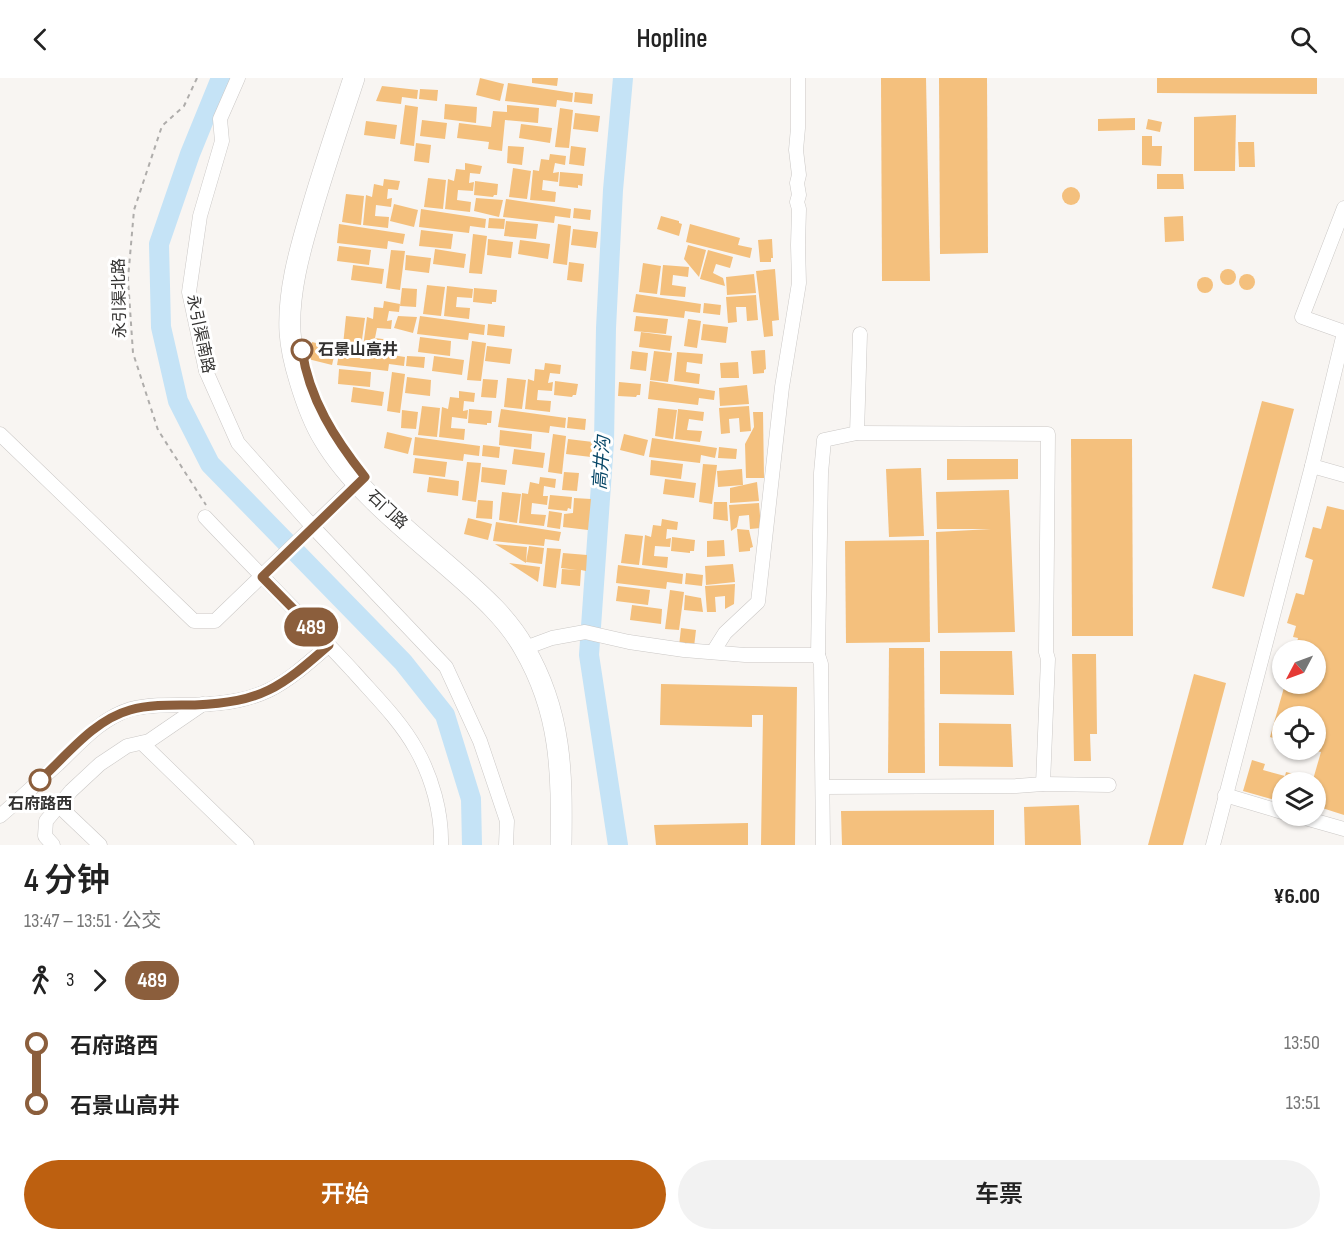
<!DOCTYPE html>
<html lang="zh">
<meta charset="utf-8">
<style>
body{margin:0;font-family:"Sofia Sans Condensed","Noto Sans SC",sans-serif;background:#f2f2f2;color:#222;height:100vh;display:flex;flex-direction:column;font-size:22px;white-space:nowrap}
*{box-sizing:border-box;margin:0}
p{font-size:20px;color:#767676}
.icon{flex:none;width:33px;height:33px;fill:none;stroke:currentColor;stroke-width:2;stroke-linecap:round;stroke-linejoin:round}
.map{position:relative;height:767px;overflow:hidden}
.panel{display:flex;flex-direction:column;background:#fff;flex:1}
.panel>*{flex:none}
.badge{padding:0 12px;border-radius:20px;font-size:21px;line-height:39px}
.needle{width:39px;rotate:229deg}
.controls{position:absolute;left:1272px;top:562px;display:grid;gap:12px}
.controls a{display:grid;place-items:center;width:54px;height:54px;border-radius:50%;background:#fff;box-shadow:0 2px 4px #0004;font-size:30px}
.map>.badge{position:absolute;translate:-50% -50%;box-shadow:0 0 0 3px #fff}
.legs{display:flex;align-items:center;gap:9px;height:66px;padding:0 24px;font-size:20px}
.legs p{margin-inline-start:auto}
.summary{display:flex;align-items:center;justify-content:space-between;height:102px;padding:0 24px}
h1{font-size:33px;font-weight:600;line-height:45px}
.action{display:flex;gap:12px;margin-top:auto;padding:12px 24px}
.action a{flex:1;height:69px;border-radius:36px;background:#bd6010;color:#fff;font-size:24px;font-weight:600;line-height:69px;text-align:center}
.action a+a{background:#f2f2f2;color:#222}
ul{padding:0 24px;list-style:none}
li{display:flex;align-items:center;gap:21px;height:60px;font-size:22px}
li i{display:grid;place-items:center;width:9px;height:100%;margin:0 8px;background:currentColor}
li i::after{content:'';width:15px;height:15px;margin:-8px;border:4px solid;border-radius:50%;background:#fff}
li p{margin-inline-start:auto}
li:first-child i{background:linear-gradient(#0000 50%,currentColor 0)}
li:last-child i{background:linear-gradient(currentColor 50%,#0000 0)}
header{display:flex;justify-content:space-between;align-items:center;height:78px;padding:0 24px;background:#fff;font-size:27px;font-weight:600}
.map>svg:first-child{display:block}
.lines{fill:none;stroke-linecap:round;stroke-linejoin:round}
.river{stroke:#c5e3f6;stroke-width:20}
.building{fill:#f4c07d}
.minor-casing{stroke:#cbc8c6;stroke-width:15}
.highway-casing{stroke:#cbc8c6;stroke-width:22}
.path{stroke:#afadab;stroke-width:2;stroke-dasharray:4.5 4.5;stroke-linecap:butt}
.minor{stroke:#fff;stroke-width:14}
.highway{stroke:#fff;stroke-width:21}
.line-1-casing{stroke:#fff;stroke-width:14}
.line-1{stroke:#8b5e3c;stroke-width:9}
.stop-1-dot{fill:#fff;stroke:#8b5e3c;stroke-width:3}
.labels{text-anchor:middle;dominant-baseline:central;stroke-width:6;stroke-linejoin:round;paint-order:stroke}
.street-label{font-size:16px;fill:#333231;stroke:#fff}
.stop-label{font-size:16px;font-weight:bold;fill:#333231;stroke:#fff;text-anchor:start}
.water-label{font-size:18px;font-style:italic;fill:#094868;stroke:#fff}
</style>
<header><svg class="icon" aria-label="back" viewBox="0 0 24 24"><path d="M15 5l-7 7 7 7"/></svg>Hopline<svg class="icon" aria-label="search" viewBox="0 0 24 24"><circle cx="10" cy="10" r="6"/><path d="M15 15l6 6"/></svg></header>
<div class="map">
<svg width="1344" height="767" viewBox="0 0 1344 767">
<rect width="100%" height="100%" fill="#f8f5f2"/>
<g class="lines">
<g class="river">
<path d="M221,0L190,76L159,166L161,249L178,323L210,386L403,584L445,637L471,721L472,767"/>
<path d="M618,767L589,577L604,364L606,250L613,112L623,0"/>
</g>
</g>
<g class="building">
<path d="M480,0L504,6L500,23L476,17Z"/>
<path d="M532,0H558L557,8L532,5Z"/>
<path d="M881,0H926L930,203H882Z"/>
<path d="M939,0H987L988,175L940,176Z"/>
<path d="M1157,0H1317V16L1157,15Z"/>
<path d="M508,5L573,15L572,24L557,22L556,29L505,23Z"/>
<path d="M382,8L418,12L417,21L402,19L401,26L376,23Z"/>
<path d="M420,11L438,12L437,23L419,21Z"/>
<path d="M575,14L593,16L592,26L574,24Z"/>
<path d="M445,26L477,29L476,45L444,41Z"/>
<path d="M405,27L418,29L414,68L400,66Z"/>
<path d="M507,27L539,30L538,45L505,42L502,73L488,71L489,64L457,60L459,45L491,49L493,33L507,34Z"/>
<path d="M560,30L573,32L569,70L555,69Z"/>
<path d="M575,35L600,38L598,54L573,51Z"/>
<path d="M1236,37L1235,93H1194V39Z"/>
<path d="M1135,40V52L1098,53V41Z"/>
<path d="M1148,41L1162,44L1160,54L1146,51Z"/>
<path d="M422,42L447,45L445,61L420,58Z"/>
<path d="M366,43L397,47L395,61L364,57Z"/>
<path d="M521,46L552,50L550,65L519,60Z"/>
<path d="M1142,58H1152V68H1162L1161,88L1142,87Z"/>
<path d="M1238,64H1254L1255,89H1239Z"/>
<path d="M416,65L431,67L429,85L414,83Z"/>
<path d="M508,68L524,69L522,87L507,85Z"/>
<path d="M571,68L586,70L584,88L569,86Z"/>
<path d="M550,76L566,78L565,87L555,85L553,95L559,94L558,104L543,102L542,112L556,114L555,124L530,122L533,92L539,93L541,81L549,82Z"/>
<path d="M465,85L482,88L480,96L470,95L469,105L474,104L473,113L458,112L457,122L471,124L470,134L445,131L448,101L454,103L456,91L465,92Z"/>
<path d="M513,90L531,93L527,121L509,119Z"/>
<path d="M560,94L583,96L582,108L578,107V110L559,108Z"/>
<path d="M1157,96H1183L1184,111H1157Z"/>
<path d="M428,100L446,102L443,131L424,129Z"/>
<path d="M384,101L400,103L398,112L388,111L387,121L392,120L391,129L376,127L375,138L389,139L388,150L363,147L366,117L372,119L374,106L383,108Z"/>
<path d="M475,103L498,106L497,117H494L493,119L474,117Z"/>
<circle cx="1071" cy="118" r="9"/>
<path d="M346,116L364,118L361,147L342,144Z"/>
<path d="M476,120L503,122L499,139L474,133Z"/>
<path d="M506,121L571,131L570,140L555,138L554,145L503,139Z"/>
<path d="M394,126L418,132L414,149L390,143Z"/>
<path d="M574,130L591,132L590,142L573,140Z"/>
<path d="M421,131L486,141L485,150L470,148L469,155L419,149Z"/>
<path d="M661,138L679,143V145L682,146L679,158L657,151Z"/>
<path d="M1183,138L1184,163L1165,164L1164,139Z"/>
<path d="M489,140L505,141L504,151L488,150Z"/>
<path d="M506,143L538,146L536,161L504,158Z"/>
<path d="M339,146L405,156L403,166L388,163L387,171L337,165Z"/>
<path d="M558,146L571,148L567,187L553,185Z"/>
<path d="M690,146L740,160L738,167L752,170L750,180L686,164Z"/>
<path d="M573,151L598,154L596,170L571,167Z"/>
<path d="M421,152L453,156L451,171L419,168Z"/>
<path d="M473,156L487,158L482,196L469,195Z"/>
<path d="M488,161L513,164L511,180L487,177Z"/>
<path d="M772,161L773,180H771V184H760L758,162Z"/>
<path d="M520,162L550,166L548,181L518,176Z"/>
<path d="M688,167L706,172L699,199L684,181Z"/>
<path d="M339,168L371,172L369,187L337,183Z"/>
<path d="M435,171L466,176L464,190L433,186Z"/>
<path d="M391,172L405,173L400,212L386,210Z"/>
<path d="M708,172L733,179L730,190L716,186L713,195L723,200L725,208L700,201Z"/>
<path d="M406,177L431,180L429,195L405,192Z"/>
<path d="M569,184L584,186L582,204L567,202Z"/>
<path d="M643,185L661,188L657,216L639,214Z"/>
<path d="M353,187L384,191L382,206L351,202Z"/>
<path d="M663,187L689,189L688,199L673,197L672,207L686,209L685,219L660,217Z"/>
<circle cx="1228" cy="199" r="8"/>
<path d="M775,191L779,242L772,243L773,258L764,259L756,193Z"/>
<circle cx="1247" cy="204" r="8"/>
<path d="M754,196L756,215L727,217L726,199Z"/>
<circle cx="1205" cy="207" r="8"/>
<path d="M427,207L445,209L441,238L423,236Z"/>
<path d="M447,208L473,211L472,220L457,219L456,229L470,230L469,241L444,238Z"/>
<path d="M402,210L417,211L416,229L400,228Z"/>
<path d="M474,210L497,212L496,224H492V226L473,224Z"/>
<path d="M636,216L701,226L700,235L685,233L684,240L633,234Z"/>
<path d="M756,217L758,242L747,243L746,229H736L737,244L728,245L726,219Z"/>
<path d="M384,223L400,226L399,234L389,233L387,243L392,242L391,251L377,250L375,260L390,262L389,272L363,269L367,239L373,241L374,229L383,230Z"/>
<path d="M704,225L721,227L720,237L703,235Z"/>
<path d="M346,238L365,240L361,269L343,267Z"/>
<path d="M398,238L417,239L413,255L394,250Z"/>
<path d="M420,238L485,247L484,257L469,255L468,262L417,256Z"/>
<path d="M636,238L668,241L666,256L634,253Z"/>
<path d="M688,241L701,243L697,270L684,268Z"/>
<path d="M488,246L505,248L504,259L487,257Z"/>
<path d="M703,246L728,249L726,265L701,262Z"/>
<path d="M641,254L672,258L670,273L639,269Z"/>
<path d="M420,259L451,263L450,278L418,274Z"/>
<path d="M472,263L486,265L481,303L467,302Z"/>
<path d="M312,264L336,270L332,287L308,281Z"/>
<path d="M487,268L512,271L510,286L485,283Z"/>
<path d="M340,269L405,279L404,288L389,286L388,293L337,287Z"/>
<path d="M765,272L766,291L764,292V295L753,296L751,273Z"/>
<path d="M632,273L648,275L646,293L630,291Z"/>
<path d="M654,273L672,275L668,304L650,302Z"/>
<path d="M677,274L703,276L702,286L687,284L686,294L700,296L699,306L674,303Z"/>
<path d="M407,278L425,279L424,290L406,288Z"/>
<path d="M434,278L464,282L462,297L432,293Z"/>
<path d="M738,284L739,300H721L720,285Z"/>
<path d="M545,285L561,287L560,296L550,295L548,305L553,304L552,313L538,312L537,322L551,323L550,334L525,331L528,301L534,303L535,291L544,292Z"/>
<path d="M339,291L371,294L370,309L338,306Z"/>
<path d="M392,294L405,296L400,335L387,333Z"/>
<path d="M407,299L431,302L430,318L405,315Z"/>
<path d="M507,300L526,302L522,331L504,329Z"/>
<path d="M483,301L498,302L496,320L481,319Z"/>
<path d="M555,303L578,306L576,317H573L572,319L554,317Z"/>
<path d="M650,303L715,313L714,322L699,320L698,327L648,321Z"/>
<path d="M619,304L641,306L640,317H637L636,319L618,318Z"/>
<path d="M747,307L749,326L720,328L719,310Z"/>
<path d="M353,309L384,314L382,328L351,324Z"/>
<path d="M459,313L475,315L474,324L464,323L463,333L468,332L467,341L452,339L451,350L465,351L464,362L439,359L442,329L448,331L450,319L459,320Z"/>
<path d="M1262,323L1294,331L1244,519L1212,510Z"/>
<path d="M422,328L440,330L437,359L418,357Z"/>
<path d="M749,328L751,353L740,354L739,340L729,341L730,355L721,356L719,330Z"/>
<path d="M658,330L677,332L673,361L655,358Z"/>
<path d="M469,331L492,333L491,345H487V347L468,345Z"/>
<path d="M501,331L566,340L565,350L550,348L549,355L498,349Z"/>
<path d="M678,331L704,334L703,343L689,341L687,352L702,353L700,364L675,361Z"/>
<path d="M402,332L418,334L416,351L401,350Z"/>
<path d="M753,334H763L764,400H746L745,366L754,349Z"/>
<path d="M568,339L586,341L585,352L567,350Z"/>
<path d="M500,352L532,356L531,371L499,367Z"/>
<path d="M387,354L412,360L408,376L384,370Z"/>
<path d="M553,356L566,358L562,396L548,394Z"/>
<path d="M624,356L648,362L644,378L620,372Z"/>
<path d="M415,359L480,368L479,378L464,376L463,383L413,377Z"/>
<path d="M652,360L717,370L715,380L701,377L700,385L649,379Z"/>
<path d="M568,361L593,364L591,379L566,376Z"/>
<path d="M1071,361H1132L1133,558H1072Z"/>
<path d="M483,367L500,369L499,380L482,378Z"/>
<path d="M719,369L737,371L736,381L718,380Z"/>
<path d="M514,371L545,375L543,390L512,386Z"/>
<path d="M415,380L447,384L445,399L413,395Z"/>
<path d="M947,381H1018V401L947,402Z"/>
<path d="M651,382L683,386L681,401L650,397Z"/>
<path d="M467,384L481,385L476,424L462,422Z"/>
<path d="M703,386L717,387L712,426L699,424Z"/>
<path d="M482,389L507,392L505,407L481,404Z"/>
<path d="M921,390L924,458L889,459L886,391Z"/>
<path d="M742,391L743,407L718,409L717,393Z"/>
<path d="M564,394L579,395L577,413L562,412Z"/>
<path d="M429,399L459,403L458,418L427,414Z"/>
<path d="M540,399L556,401L555,410L544,408L543,418H548L547,427L532,425L531,436L546,437L544,448L519,445L522,415L528,416L530,404L539,406Z"/>
<path d="M665,401L696,405L694,420L663,416Z"/>
<path d="M757,404L759,423L730,425V410Z"/>
<path d="M1009,412L1015,554L938,555L936,454L991,451H937L936,414Z"/>
<path d="M502,414L521,416L517,445L499,442Z"/>
<path d="M550,417L572,419L571,431L568,430L567,433L548,431Z"/>
<path d="M574,420L591,421L588,452L563,449L564,436L573,435Z"/>
<path d="M478,422L493,423L492,441L476,440Z"/>
<path d="M714,424H727L728,443L713,441Z"/>
<path d="M759,425L761,450L750,451L749,437L739,438L737,449L731,453L729,427Z"/>
<path d="M1327,428L1344,432V737L1316,728V705H1312L1321,674L1316,673V639H1282V663L1270,659L1285,606H1316V573H1295L1298,560L1293,559L1296,548L1287,545L1296,515L1304,517L1313,482L1305,479L1313,449L1321,451Z"/>
<path d="M549,433L562,435L560,451L547,449Z"/>
<path d="M468,440L492,446L488,462L464,456Z"/>
<path d="M662,441L678,444L677,452L667,451L666,461L671,460L670,469L655,468L654,478L668,479L667,490L642,487L645,457L651,459L653,447L661,448Z"/>
<path d="M496,444L561,454L559,463L545,461L544,468L493,463Z"/>
<path d="M737,451L749,452L753,469L750,470V473L739,474Z"/>
<path d="M625,456L643,458L639,487L621,485Z"/>
<path d="M672,459L695,462L694,473H690V475L671,473Z"/>
<path d="M724,462L725,478L707,479V463Z"/>
<path d="M929,462L930,564L846,565L845,463Z"/>
<path d="M495,466L527,469L526,485Z"/>
<path d="M529,468L544,470L542,486L526,484Z"/>
<path d="M547,470L561,471L556,510L543,508Z"/>
<path d="M563,475L587,477L586,493L581,492L580,508L561,506L562,491L577,492L561,490Z"/>
<path d="M509,485L540,489L538,504Z"/>
<path d="M733,486L735,504L706,507L705,488Z"/>
<path d="M618,487L683,496L682,506L667,504L666,511L616,505Z"/>
<path d="M686,495L703,497L702,508L685,506Z"/>
<path d="M735,506L734,526L725,531V518L715,519L716,534H707L705,508Z"/>
<path d="M618,508L650,512L648,527L616,523Z"/>
<path d="M670,512L684,514L679,552L665,551Z"/>
<path d="M685,517L701,520L703,534L684,532Z"/>
<path d="M632,527L662,531L661,546L630,542Z"/>
<path d="M681,550L696,552L694,569L679,568Z"/>
<path d="M889,570H924L925,695H888Z"/>
<path d="M940,573H1012L1014,617L940,616Z"/>
<path d="M1072,576H1096L1097,656H1090L1091,683H1074Z"/>
<path d="M1194,596L1226,605L1183,767H1148Z"/>
<path d="M661,606L797,609L795,767H761L763,637H752V649L660,647Z"/>
<path d="M939,645L1011,646L1013,689L939,688Z"/>
<path d="M1252,682L1265,686L1263,692L1285,698L1286,694L1302,698L1300,705H1282V724L1243,713Z"/>
<path d="M1079,727L1081,767H1025L1024,729Z"/>
<path d="M994,732V767H842L841,733Z"/>
<path d="M748,745V767H656L654,747Z"/>
</g>
<g class="lines">
<g class="minor-casing">
<g id="minor">
<path d="M238,0L220,41L222,63L200,138L189,214L206,293L238,365L313,449L446,589L480,663L507,743L506,767"/>
<path d="M1344,130L1302,239L1344,254"/>
<path d="M857,355L860,256"/>
<path d="M0,356L194,543H215L363,400"/>
<path d="M1312,388L1344,397"/>
<path d="M205,439C254,491 305,541 353,593C375,618 400,642 416,671C432,699 442,735 441,767"/>
<path d="M525,570L552,560L585,554L629,564L684,572L745,577H818L821,586L823,767"/>
<path d="M713,574L725,555L758,524L782,309L799,205L798,167L799,131L797,124L799,117L797,105L799,97L796,72L798,50V0"/>
<path d="M818,577L821,395L824,362L857,355L1048,356L1046,574L1048,581L1043,706"/>
<path d="M142,665L247,767"/>
<path d="M823,709L1016,708L1043,706L1109,707"/>
<path d="M1225,717L1282,734"/>
<path d="M59,728L100,767"/>
<path d="M0,738C20,721 39,703 58,686C80,665 101,640 131,631C151,626 174,627 195,627C263,624 280,610 329,567"/>
<path d="M1298,738L1344,751"/>
<path d="M53,767L45,758L46,743L71,713L100,686L127,668L149,663L203,626"/>
<path d="M1213,767L1312,388L1344,255"/>
</g>
</g>
<g class="highway-casing">
<path id="highway" d="M354,0C339,46 323,92 310,138C299,175 288,215 290,254C291,270 295,287 300,303C306,323 313,343 324,361C354,412 413,457 457,496C482,518 508,541 524,570C562,635 562,695 561,767"/>
</g>
<path class="path" d="M197,0L184,28L162,48L134,132L128,201L133,275L158,352L206,427"/>
<use href="#minor" class="minor"/>
<use href="#highway" class="highway"/>
</g>
<g class="lines">
<g class="line-1-casing">
<path id="line-1" d="M40,702C67,677 94,642 130,632C150,626 174,627 195,627C262,624 280,610 329,567L262,499L365,399C335,361 309,321 302,272"/>
</g>
<use href="#line-1" class="line-1"/>
</g>
<g class="stop-1-dot">
<circle cx="302" cy="272" r="10"/>
<circle cx="40" cy="702" r="10"/>
</g>
<g class="labels">
<g class="street-label">
<text transform="translate(120 220) rotate(-91)">永引渠北路</text>
<text transform="translate(200 256) rotate(78)">永引渠南路</text>
<text transform="translate(387 432) rotate(43)">石门路</text>
</g>
<g class="stop-label">
<text x="318" y="272">石景山高井</text>
<text x="40" y="726" text-anchor="middle">石府路西</text>
</g>
<g class="water-label">
<text transform="translate(602 385) rotate(-86)">高井沟</text>
</g>
</g>
</svg>
<div class="controls">
<a><svg class="needle" viewBox="-14 -14 28 28"><path d="M0-13l5 13h-10z" fill="#e53935"/><path d="M0 13l5-13h-10z" fill="#767676"/></svg></a>
<a><svg class="icon" aria-label="locate" viewBox="0 0 24 24"><circle cx="12" cy="12" r="6"/><path d="M12 2v4M12 18v4M2 12h4M18 12h4"/></svg></a>
<a><svg class="icon" aria-label="layers" viewBox="0 0 24 24"><path d="M12 4l9 5-9 5-9-5zM3 14l9 5 9-5"/></svg></a>
</div>
<b class="badge" style="left:311px;top:549px;background:#8b5e3c;color:#fff">489</b>
</div>
<section class="panel">
<div class="summary"><div><h1>4 分钟</h1><p>13:47 – 13:51 · 公交</p></div><b>¥6.00</b></div>
<div class="legs"><svg class="icon" aria-label="walk" viewBox="0 0 24 24"><circle cx="13" cy="4" r="2"/><path d="M13 8l-2 6 4 7M11 14l-3 7M7 12l3-4h3l4 4"/></svg>3<svg class="icon" aria-label="forward" viewBox="0 0 24 24"><path d="M9 5l7 7-7 7"/></svg><b class="badge" style="background:#8b5e3c;color:#fff">489</b></div>
<ul>
<li><i style="color:#8b5e3c"></i><b>石府路西</b><p>13:50</p></li>
<li><i style="color:#8b5e3c"></i><b>石景山高井</b><p>13:51</p></li>
</ul>
<div class="action"><a>开始</a><a>车票</a></div>
</section>
